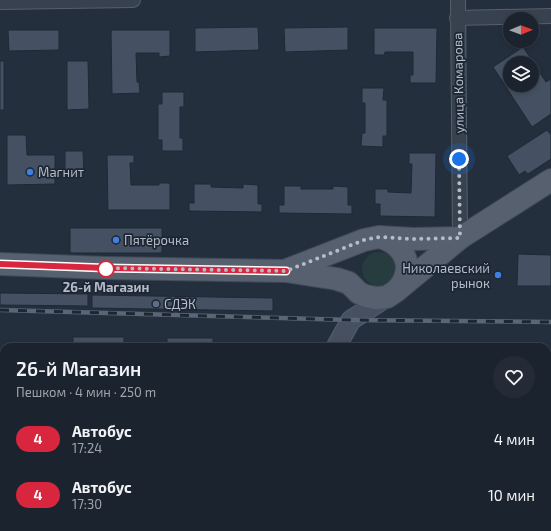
<!DOCTYPE html>
<html lang="ru">
<meta charset="utf-8">
<style>
body{margin:0;font-family:"Exo 2",sans-serif;background:#242b36;color:#f1f3f6;height:100vh;display:flex;flex-direction:column;font-size:15px;white-space:nowrap}
*{box-sizing:border-box;margin:0}
p{font-size:13px;color:#a0a4aa}
.icon{flex:none;width:22px;height:22px;fill:none;stroke:currentColor;stroke-width:2;stroke-linecap:round;stroke-linejoin:round}
.map{position:relative;flex:1;overflow:hidden}
.side{position:absolute;left:0px;top:343px;width:551px;height:188px;display:flex;flex-direction:column;background:#1b232e;border-radius:12px 12px 0 0;box-shadow:0 2px 6px #0003,0 0 0 1px #39404a}
.side>*{flex:none}
.badge{padding:0 8px;border-radius:13px;font-size:14px;line-height:26px}
.needle{width:26px;rotate:89deg}
.buttons{position:absolute;left:503px;top:12px;display:grid;gap:8px}
.buttons a{display:grid;place-items:center;width:36px;height:36px;border-radius:50%;background:#1b232e;box-shadow:0 2px 6px #0003,0 0 0 1px #39404a;font-size:20px}
.you{position:absolute;width:20px;height:20px;margin:-10px;border:3px solid #fff;border-radius:50%;background:#1a73e8;box-shadow:0 0 0 6px #1a73e833}
.map>.badge{position:absolute;translate:-50% -50%;box-shadow:0 0 0 2px #fff}
.round{display:grid;place-items:center;flex:none;width:42px;height:42px;border-radius:21px;background:#242b36}
.overview{display:flex;align-items:center;justify-content:space-between;height:68px;padding:0 16px}
h1{font-size:19px;font-weight:600;line-height:30px}
ul{padding:0;list-style:none}
li{display:flex;align-items:center;gap:12px;height:56px;padding:0 16px}
li div{flex:1}
li b{display:block;font-size:15px}
li em{font-style:normal}
li .badge{min-width:44px;font-weight:700;text-align:center}
.map>svg:first-child{display:block}
.green{fill:#263c3f}
.building{fill:#455162;stroke:#1f2835;fill-rule:evenodd}
.lines{fill:none;stroke-linecap:round;stroke-linejoin:round}
.service-casing{stroke:#565f6c;stroke-width:9}
.minor-casing{stroke:#565f6c;stroke-width:16}
.secondary-casing{stroke:#565f6c;stroke-width:21}
.primary-casing{stroke:#414a57;stroke-width:24}
.service{stroke:#38414e;stroke-width:7}
.minor{stroke:#38414e;stroke-width:14}
.secondary{stroke:#465061;stroke-width:19}
.primary{stroke:#56606e;stroke-width:22}
.rail-casing{stroke:#5a6575;stroke-width:4.5}
.rail{stroke:#1d2633;stroke-width:3;stroke-dasharray:9;stroke-linecap:butt}
.line-casing{stroke:#fff;stroke-width:9}
.line{stroke:#d7263d;stroke-width:6}
.walk{stroke:#b4bcc9;stroke-width:4;stroke-dasharray:0 7.2}
.shop-dot{fill:#3f7fe0;stroke:#1d2633;stroke-width:1.5}
.stop-dot{fill:#fff;stroke:#d7263d;stroke-width:2}
.service-dot{fill:#5c6f8a;stroke:#1d2633;stroke-width:1.5}
.labels{text-anchor:middle;dominant-baseline:central;stroke-width:3.5;stroke-linejoin:round;paint-order:stroke}
.street-label{font-size:13px;fill:#b4bcc9;stroke:#1d2633}
.poi-label{font-size:13px;fill:#b4bcc9;stroke:#1d2633;text-anchor:start}
.stop-label{font-size:13px;font-weight:bold;fill:#b4bcc9;stroke:#1d2633}
</style>
<div class="map">
<svg width="551" height="531" viewBox="0 0 551 531">
<rect width="100%" height="100%" fill="#242f3e"/>
<circle class="green" cx="379" cy="269" r="17"/>
<g class="building">
<path d="M258,27L259,50L195,52V28Z"/>
<path d="M348,27V50L285,52L284,28Z"/>
<path d="M374,28H437L436,83H410V75H413V52H385L384,55H374Z"/>
<path d="M8,30H59V50L9,51Z"/>
<path d="M111,30H170V56L159,57V53H136L137,82H139L140,93L112,94Z"/>
<path d="M523,47L546,82L551,79V114L532,127L493,67ZM510,63H532V85H510Z"/>
<rect x="0" y="61" width="4" height="49"/>
<path d="M67,61H88L89,109L67,110Z"/>
<path d="M362,88H384L383,100H387V136H383V147L361,146L362,133H365V103H362Z"/>
<path d="M162,92H184V107H180V138H183V151H162V140H158V104H162Z"/>
<path d="M547,130L551,135V159L528,174L525,171L519,175L507,156Z"/>
<path d="M7,135H26L27,155H55V184L7,185Z"/>
<path d="M65,151H83L84,176H65Z"/>
<path d="M409,153H436L435,217L380,216V204H375V189H388V192L411,193L412,164H409Z"/>
<path d="M107,155H134V163H130L131,185H159V183H170V210H108Z"/>
<path d="M194,184H211V187L243,188V184L258,185V204H262V212L189,211V203H194Z"/>
<path d="M284,186H301V189H333V186L348,187V205H352V214L279,213V205H284Z"/>
<rect x="70" y="228" width="92" height="25"/>
<path d="M518,254L551,255V286H517Z"/>
<path d="M0,293L88,294V306L0,305Z"/>
<path d="M92,295L273,298V311L92,308Z"/>
<rect x="73" y="337" width="51" height="10"/>
<rect x="167" y="338" width="46" height="9"/>
<rect x="547" y="359" width="4" height="25"/>
<path d="M21,527H105L103,531H31Z"/>
<path d="M204,527H220L228,531H202Z"/>
<path d="M293,527H315L313,531H294L292,530Z"/>
<path d="M376,527H400L398,531H374Z"/>
<path d="M462,527H480L478,531H460Z"/>
<path d="M507,527H535L534,531H506Z"/>
</g>
<g class="lines">
<g class="service-casing">
<g id="service">
<path d="M547,433H551"/>
<path d="M358,531L360,527"/>
</g>
</g>
<g class="minor-casing">
<g id="minor">
<path d="M458,0L460,238"/>
<path d="M0,2L133,0"/>
<path d="M457,18L551,16"/>
</g>
</g>
<g class="secondary-casing">
<g id="secondary">
<path d="M336,347L351,320L387,297"/>
<path d="M256,531L258,527"/>
</g>
</g>
<g class="primary-casing">
<g id="primary">
<path d="M380,237C406,245 416,269 397,290"/>
<path d="M0,264L105,268L286,271L337,279L349,283L359,293L366,296L376,298L387,297L396,291L460,238L551,180"/>
<path d="M287,270L364,240L379,237L413,239L460,238"/>
</g>
</g>
<use href="#service" class="service"/>
<use href="#minor" class="minor"/>
<use href="#secondary" class="secondary"/>
<use href="#primary" class="primary"/>
<g class="rail-casing">
<path id="rail" d="M0,310L351,320L551,322"/>
</g>
<use href="#rail" class="rail"/>
</g>
<g class="lines">
<g class="line-casing">
<path id="line" d="M0,264L105,268L286,271"/>
</g>
<use href="#line" class="line"/>
<path class="walk" d="M106,269L105,268L286,271L364,240L379,237L413,239L460,238L459,159"/>
</g>
<g class="shop-dot">
<circle cx="30" cy="172" r="4"/>
<circle cx="116" cy="240" r="4"/>
<circle cx="498" cy="275" r="4"/>
</g>
<circle class="stop-dot" cx="106" cy="269" r="8"/>
<circle class="service-dot" cx="156" cy="304" r="4"/>
<g class="labels">
<g class="street-label">
<text transform="translate(458 83) rotate(-91)">улица Комарова</text>
</g>
<g class="poi-label">
<text x="38" y="172">Магнит</text>
<text x="124" y="240">Пятёрочка</text>
<text x="490" y="268" text-anchor="end">Николаевский<tspan x="490" dy="15">рынок</tspan></text>
<text x="164" y="304">СДЭК</text>
</g>
<g class="stop-label">
<text x="106" y="287">26-й Магазин</text>
</g>
</g>
</svg>
<div class="buttons">
<a><svg class="needle" viewBox="-14 -14 28 28"><path d="M0-13l5 13h-10z" fill="#e53935"/><path d="M0 13l5-13h-10z" fill="#a0a4aa"/></svg></a>
<a><svg class="icon" aria-label="layers" viewBox="0 0 24 24"><path d="M12 4l9 5-9 5-9-5zM3 14l9 5 9-5"/></svg></a>
</div>
<div class="you" style="left:459px;top:159px"></div>
<section class="side">
<div class="overview"><div><h1>26-й Магазин</h1><p>Пешком · 4 мин · 250 m</p></div><a class="round"><svg class="icon" aria-label="heart" viewBox="0 0 24 24"><path d="M12 20l-8-8c-3-5 5-10 8-4 3-6 11-1 8 4z"/></svg></a></div>
<ul>
<li><span class="badge" style="background:#d7263d;color:#fff">4</span><div><b>Автобус</b><p>17:24</p></div><em>4 мин</em></li>
<li><span class="badge" style="background:#d7263d;color:#fff">4</span><div><b>Автобус</b><p>17:30</p></div><em>10 мин</em></li>
</ul>
</section>
</div>
